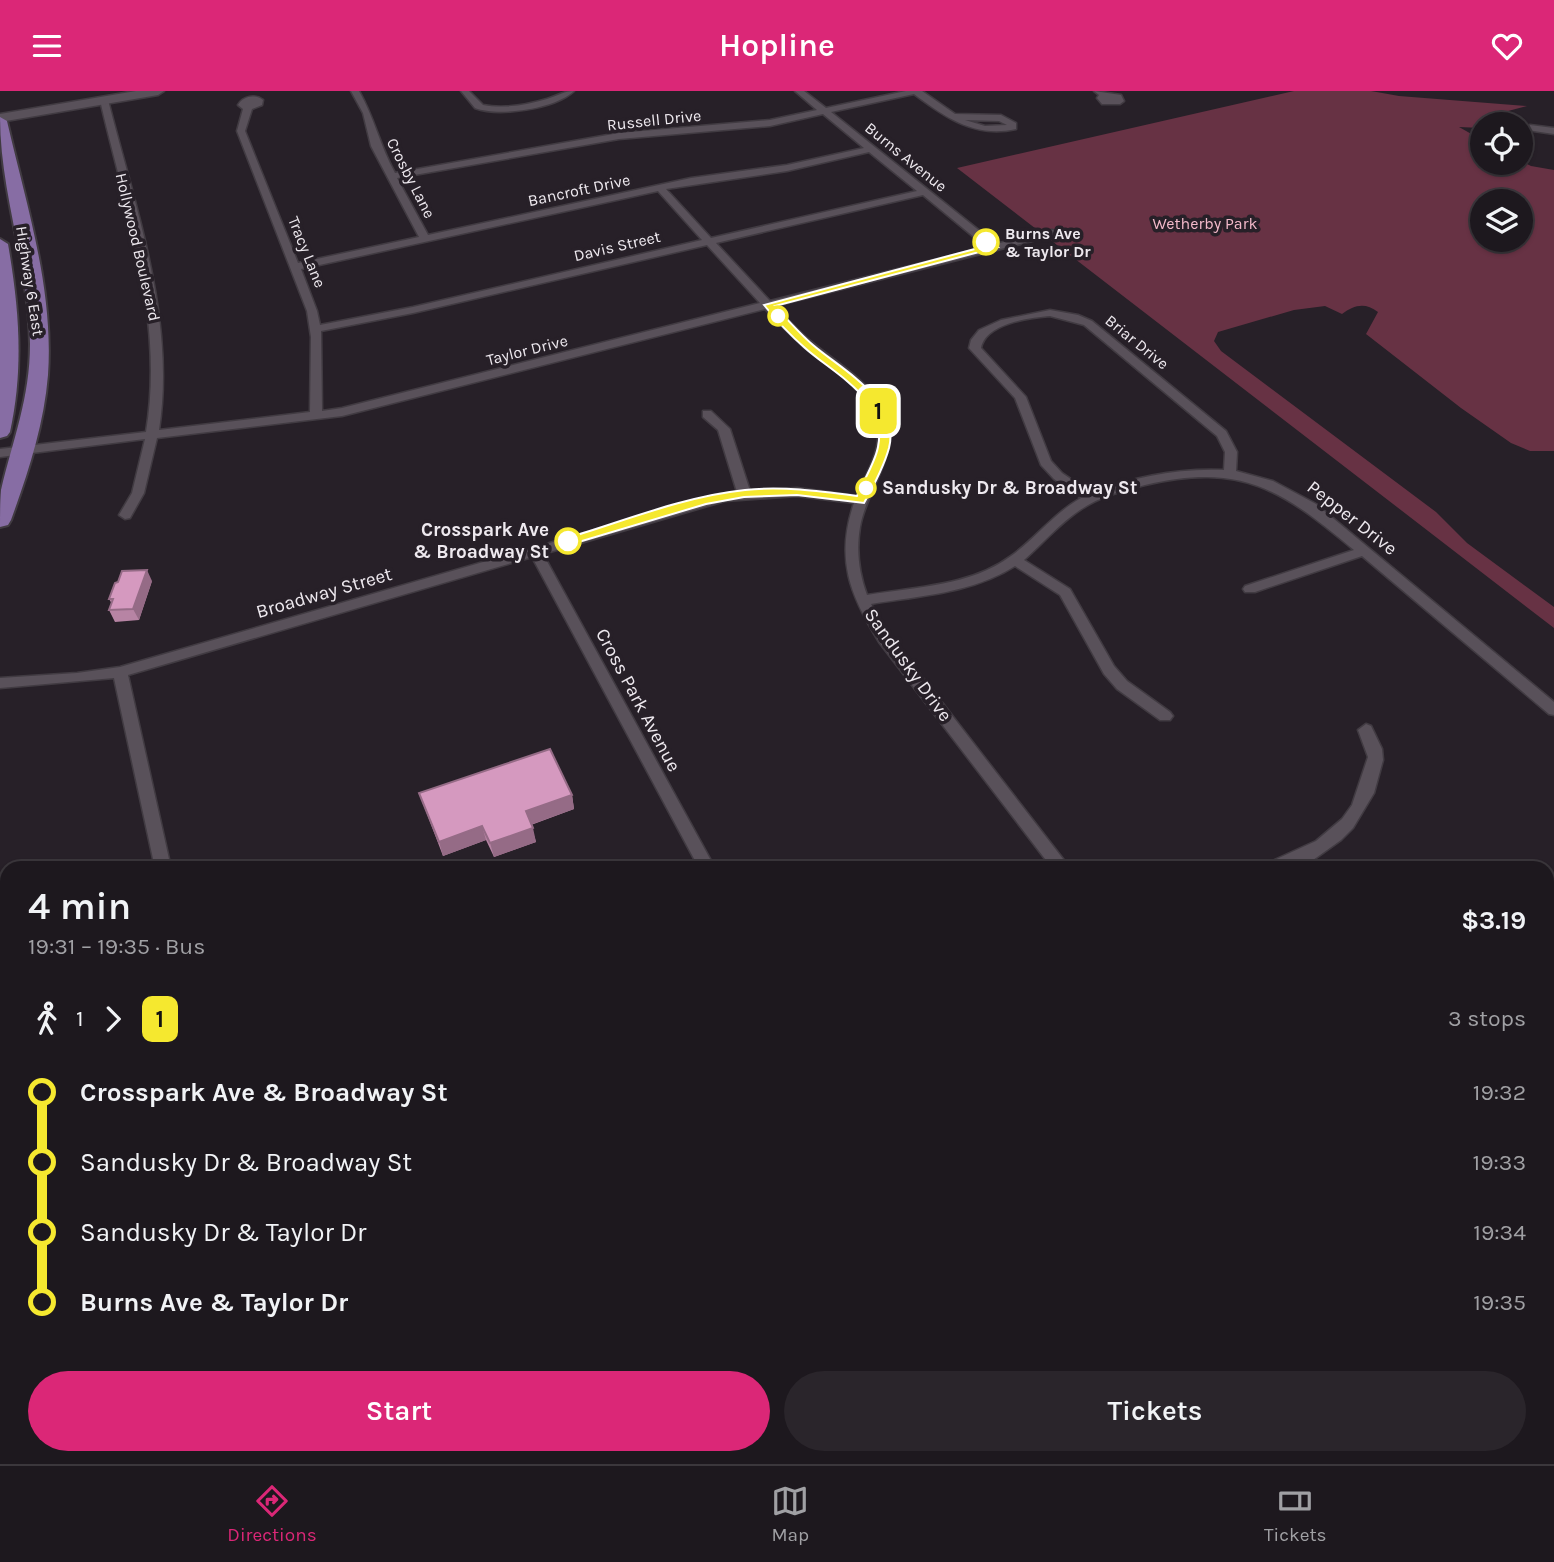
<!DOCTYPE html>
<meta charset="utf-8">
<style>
body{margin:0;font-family:Karla,sans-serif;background:#2a252b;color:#f1f3f6;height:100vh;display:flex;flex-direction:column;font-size:26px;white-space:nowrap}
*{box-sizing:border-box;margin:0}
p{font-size:23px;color:#a0a0a4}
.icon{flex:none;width:38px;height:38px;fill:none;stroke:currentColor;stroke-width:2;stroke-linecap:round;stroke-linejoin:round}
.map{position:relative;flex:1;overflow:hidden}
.side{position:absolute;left:0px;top:770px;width:1554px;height:604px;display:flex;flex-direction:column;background:#1d181e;border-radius:21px 21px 0 0;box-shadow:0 2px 5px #0004,0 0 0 2px #3b373c}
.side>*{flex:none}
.badge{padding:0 14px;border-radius:10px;font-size:24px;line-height:46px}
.buttons{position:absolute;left:1470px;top:21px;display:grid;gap:14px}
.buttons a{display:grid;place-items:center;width:63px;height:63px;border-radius:50%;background:#1d181e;box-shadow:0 2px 5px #0004,0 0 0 2px #3b373c;font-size:35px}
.map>.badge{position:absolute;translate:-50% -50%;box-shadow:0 0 0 4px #fff}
.legs{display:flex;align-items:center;gap:10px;height:77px;padding:0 28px;font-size:23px}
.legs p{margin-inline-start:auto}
.head{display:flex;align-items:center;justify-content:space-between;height:119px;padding:0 28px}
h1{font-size:38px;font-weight:600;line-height:52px}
.button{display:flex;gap:14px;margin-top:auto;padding:14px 28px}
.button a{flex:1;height:80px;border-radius:42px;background:#db2777;color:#fff;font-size:28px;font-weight:600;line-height:80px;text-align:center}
.button a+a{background:#2a252b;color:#f1f3f6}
ul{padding:0 28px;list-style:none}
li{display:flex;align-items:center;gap:24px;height:70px;font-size:26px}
li i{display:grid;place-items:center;width:10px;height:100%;margin:0 9px;background:currentColor}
li i::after{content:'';width:18px;height:18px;margin:-9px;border:5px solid;border-radius:50%;background:#1d181e}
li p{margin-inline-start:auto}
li:first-child i{background:linear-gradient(#0000 50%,currentColor 0)}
li:last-child i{background:linear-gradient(currentColor 50%,#0000 0)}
header{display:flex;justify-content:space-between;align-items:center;height:91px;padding:0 28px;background:#db2777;color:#fff;font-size:32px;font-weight:600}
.dock{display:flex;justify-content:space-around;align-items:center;height:98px;border-top:2px solid #3b373c;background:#1d181e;font-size:19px;color:#a0a0a4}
.dock a{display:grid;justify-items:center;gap:4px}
.dock .current{color:#db2777}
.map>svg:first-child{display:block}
.green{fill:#673244;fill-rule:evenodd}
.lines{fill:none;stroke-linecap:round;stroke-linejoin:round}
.street-casing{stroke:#413b42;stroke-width:3}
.secondary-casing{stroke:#413b42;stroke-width:3}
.primary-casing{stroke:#413b42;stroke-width:4}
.street{fill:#59515a;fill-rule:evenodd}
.secondary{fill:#59515a;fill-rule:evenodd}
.primary{fill:#876da4;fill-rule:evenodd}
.wall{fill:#b784a4}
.shaded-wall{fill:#956b86}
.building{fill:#d599bf;stroke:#956b86;stroke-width:2}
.line-1{fill:#f5e82f;stroke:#fff;stroke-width:2}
.stop-1-dot{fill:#fff;stroke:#f5e82f;stroke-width:3.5}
.labels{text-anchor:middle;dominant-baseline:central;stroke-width:7;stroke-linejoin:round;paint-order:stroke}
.far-street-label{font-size:16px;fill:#eee9ef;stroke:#272028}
.far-park-label{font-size:16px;fill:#f3b9ca;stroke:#272028}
.far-stop-label{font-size:16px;font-weight:bold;fill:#eee9ef;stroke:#272028;text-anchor:start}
.stop-label{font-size:19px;font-weight:bold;fill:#eee9ef;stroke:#272028;text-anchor:start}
.street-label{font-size:19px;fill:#eee9ef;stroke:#272028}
</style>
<header><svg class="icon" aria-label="menu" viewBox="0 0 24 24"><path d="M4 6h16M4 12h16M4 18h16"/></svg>Hopline<svg class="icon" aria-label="heart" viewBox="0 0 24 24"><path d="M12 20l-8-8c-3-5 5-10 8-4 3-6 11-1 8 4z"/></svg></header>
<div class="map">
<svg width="1554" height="1373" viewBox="0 0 1554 1373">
<rect width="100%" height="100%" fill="#272028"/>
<path class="green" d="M1294,0H1371L1399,5L1527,15L1508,20L1504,27L1505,33H1482V37L1459,36L1482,49V72L1521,70L1531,75L1554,79V360H1530L1511,352L1461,317L1366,243L1378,221C1365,211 1354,214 1342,223L1325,215L1294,219L1218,241L1214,250L1221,260L1436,421L1467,452L1554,516V537L957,77ZM1482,110H1521V149H1482Z"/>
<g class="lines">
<g class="street-casing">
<g id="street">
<path d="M351,0H359C374,26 380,55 395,82L619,42L770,29L817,19L795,0H804L826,17L906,0H922L955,23L1001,24L1016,32V38C975,47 946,27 914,3L831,21L996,153L1052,139L1056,140V144L775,215C786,227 797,239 809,249C834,270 863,286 881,314C907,355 867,395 860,436C856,460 859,482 867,504C915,496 971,495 1011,465C1036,447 1054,422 1081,407L1054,388L1041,374L1015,307L969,257L971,249L979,239L1001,229L1050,219L1078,224L1092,230L1226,340L1237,361L1236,380L1273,390L1316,413L1554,611V624L1549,623L1362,465L1255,501H1245L1243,498L1245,495L1354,459C1282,399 1242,371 1145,394C1123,400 1100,405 1080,419C1059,433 1043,452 1024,469L1070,498L1114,575L1127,590L1170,621L1173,625L1170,629H1160L1117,598L1104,583L1060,504L1015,475C973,502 919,505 871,513L889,543L1070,777H1052L879,551C850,504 835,468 854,412L797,405L725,410L543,463L715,777H699L532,466L128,584L171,777H155L114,587L0,597V587L77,582L120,576L719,403L737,401L718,339L703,326V320H711L730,338L750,400L797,397L857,405C864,387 876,369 878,349C882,304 833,280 804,256C790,244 778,231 765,218L342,325L157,347L144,402L130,427L125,428L119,424L132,402L145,348L0,366V358L146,341C165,229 125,117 100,9L104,6L108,9C135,116 176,229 159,339L310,321L311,246L307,220L237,40L243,18L238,14C243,5 255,3 263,9L262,14L252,18L245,40L298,172L419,146L371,55L363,22ZM823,23L864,57L787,74L691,87L428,144L397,87L619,48L770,35ZM965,29L999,30L1007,34L985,35ZM869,61L917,100L711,147L666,98L787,80ZM658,100L702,149L413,216L320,234L317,220L301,178ZM923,104L986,156L770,210L716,152ZM707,154L760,212L342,317L322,320L321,240L413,222ZM1050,225L1084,234L1217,345L1225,361L1224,379C1179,377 1133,386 1091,402L1062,382L1051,370L1026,306L981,257C986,232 1029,227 1050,225Z"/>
<path d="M461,0H469L483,14C503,18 527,14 547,8C557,5 564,0 574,0C555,18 499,26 475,17Z"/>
<path d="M1094,0L1121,4L1124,10L1120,13H1102L1097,7L1099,4Z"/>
<path d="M1530,34L1554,37V43L1527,39L1526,37Z"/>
<path d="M1366,633L1371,635L1382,658L1383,669L1374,702L1353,737L1341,749L1313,769L1294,777H1266L1268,772L1316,750L1342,728L1352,714L1368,666L1358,639Z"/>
<path d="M1547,959L1554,961V979L1547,977Z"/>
<path d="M1547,1178L1554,1180V1202L1547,1200Z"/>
</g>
</g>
<g class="secondary-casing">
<g id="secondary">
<path d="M136,0H164L158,4L0,31V23Z"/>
<path d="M63,1367H111L108,1373H60Z"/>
<path d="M414,1367H446L449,1373H415Z"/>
</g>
</g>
<g class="primary-casing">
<g id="primary">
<path d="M0,26L7,30C26,113 54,198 48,284C44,334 28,382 11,429L8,434L0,436C0,424 0,410 1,399C13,348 30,307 30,253C29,175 0,102 0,26Z"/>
<path d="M0,148L8,153C19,217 24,277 10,341L7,345L0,347Z"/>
</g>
</g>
<use href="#street" class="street"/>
<use href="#secondary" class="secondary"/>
<use href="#primary" class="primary"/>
</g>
<g class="wall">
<path d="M152,490L139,529L115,531L109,519L112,513L109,508Z"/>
<path d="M419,702L572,704L574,718L531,734L536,751L494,766L486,749L443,765Z"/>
</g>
<g class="shaded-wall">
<path d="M147,479L152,490L139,529L133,518Z"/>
<path d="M572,704L574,718L530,734L526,720Z"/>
<path d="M482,735L486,749L443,765L439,751Z"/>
<path d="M533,737L536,751L494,766L490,752Z"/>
</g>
<g class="building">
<path d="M147,479L133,518L109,519L113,508H109L115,492L118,491L122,480Z"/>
<path d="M550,658L572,704L526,720L533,737L490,752L482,735L439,751L419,702Z"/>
<path d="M339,1369L340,1373H331Z"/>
</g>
<path class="line-1" d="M983,149H989L998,156L775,215C787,228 799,242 813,254C842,279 901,309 889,357C884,375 873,396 864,412L797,404L744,406L706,413L572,453H564V448C621,431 685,405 745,399C782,395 819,400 857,405C863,390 875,372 878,356C888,308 834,283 805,257C790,244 776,229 764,214L986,155Z"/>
<g class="stop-1-dot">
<circle cx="986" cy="151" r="12"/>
<circle cx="778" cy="225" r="9"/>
<circle cx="866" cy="397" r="9"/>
<circle cx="568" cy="450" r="12"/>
</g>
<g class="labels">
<g class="far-street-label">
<text transform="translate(654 29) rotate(-6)">Russell Drive</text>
<text transform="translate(906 66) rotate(39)">Burns Avenue</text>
<text transform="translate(411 87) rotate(63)">Crosby Lane</text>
<text transform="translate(579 99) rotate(-12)">Bancroft Drive</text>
<text transform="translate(617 155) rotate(-13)">Davis Street</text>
<text transform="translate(138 156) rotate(77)">Hollywood Boulevard</text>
<text transform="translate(307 161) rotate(68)">Tracy Lane</text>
<text transform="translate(30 190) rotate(81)">Highway 6 East</text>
<text transform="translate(1137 251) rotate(39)">Briar Drive</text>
<text transform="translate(527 259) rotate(-14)">Taylor Drive</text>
</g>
<g class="far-park-label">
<text x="1205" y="132">Wetherby Park</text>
</g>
<g class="far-stop-label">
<text x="1005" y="142">Burns Ave<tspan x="1005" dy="18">&amp; Taylor Dr</tspan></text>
</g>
<g class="stop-label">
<text x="882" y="397">Sandusky Dr &amp; Broadway St</text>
<text x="549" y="439" text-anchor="end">Crosspark Ave<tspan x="549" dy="22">&amp; Broadway St</tspan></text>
</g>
<g class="street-label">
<text transform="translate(1352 427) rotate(38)">Pepper Drive</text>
<text transform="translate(324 502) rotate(-16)">Broadway Street</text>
<text transform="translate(908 574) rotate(54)">Sandusky Drive</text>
<text transform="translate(638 609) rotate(62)">Cross Park Avenue</text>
</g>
</g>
</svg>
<div class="buttons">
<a><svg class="icon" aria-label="locate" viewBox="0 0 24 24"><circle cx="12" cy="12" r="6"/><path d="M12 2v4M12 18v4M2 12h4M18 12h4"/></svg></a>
<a><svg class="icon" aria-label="layers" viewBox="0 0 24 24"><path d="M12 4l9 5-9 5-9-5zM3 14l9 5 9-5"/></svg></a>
</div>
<b class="badge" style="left:878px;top:320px;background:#f5e82f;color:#111">1</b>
<section class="side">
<div class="head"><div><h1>4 min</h1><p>19:31 – 19:35 · Bus</p></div><b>$3.19</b></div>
<div class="legs"><svg class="icon" aria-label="walk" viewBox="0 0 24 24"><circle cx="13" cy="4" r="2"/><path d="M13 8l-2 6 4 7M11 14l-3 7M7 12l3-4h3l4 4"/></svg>1<svg class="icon" aria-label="forward" viewBox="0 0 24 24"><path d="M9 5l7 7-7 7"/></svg><b class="badge" style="background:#f5e82f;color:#111">1</b><p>3 stops</p></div>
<ul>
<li><i style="color:#f5e82f"></i><b>Crosspark Ave &amp; Broadway St</b><p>19:32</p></li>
<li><i style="color:#f5e82f"></i><span>Sandusky Dr &amp; Broadway St</span><p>19:33</p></li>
<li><i style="color:#f5e82f"></i><span>Sandusky Dr &amp; Taylor Dr</span><p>19:34</p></li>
<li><i style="color:#f5e82f"></i><b>Burns Ave &amp; Taylor Dr</b><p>19:35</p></li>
</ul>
<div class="button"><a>Start</a><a>Tickets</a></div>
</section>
</div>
<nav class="dock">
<a class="current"><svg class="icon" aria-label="directions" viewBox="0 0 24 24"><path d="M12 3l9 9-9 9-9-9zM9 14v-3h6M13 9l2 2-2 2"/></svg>Directions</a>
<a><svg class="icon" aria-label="map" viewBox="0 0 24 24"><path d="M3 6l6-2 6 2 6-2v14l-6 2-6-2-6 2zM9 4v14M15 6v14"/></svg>Map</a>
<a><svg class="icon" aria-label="tickets" viewBox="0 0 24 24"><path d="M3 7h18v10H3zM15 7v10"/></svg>Tickets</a>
</nav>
